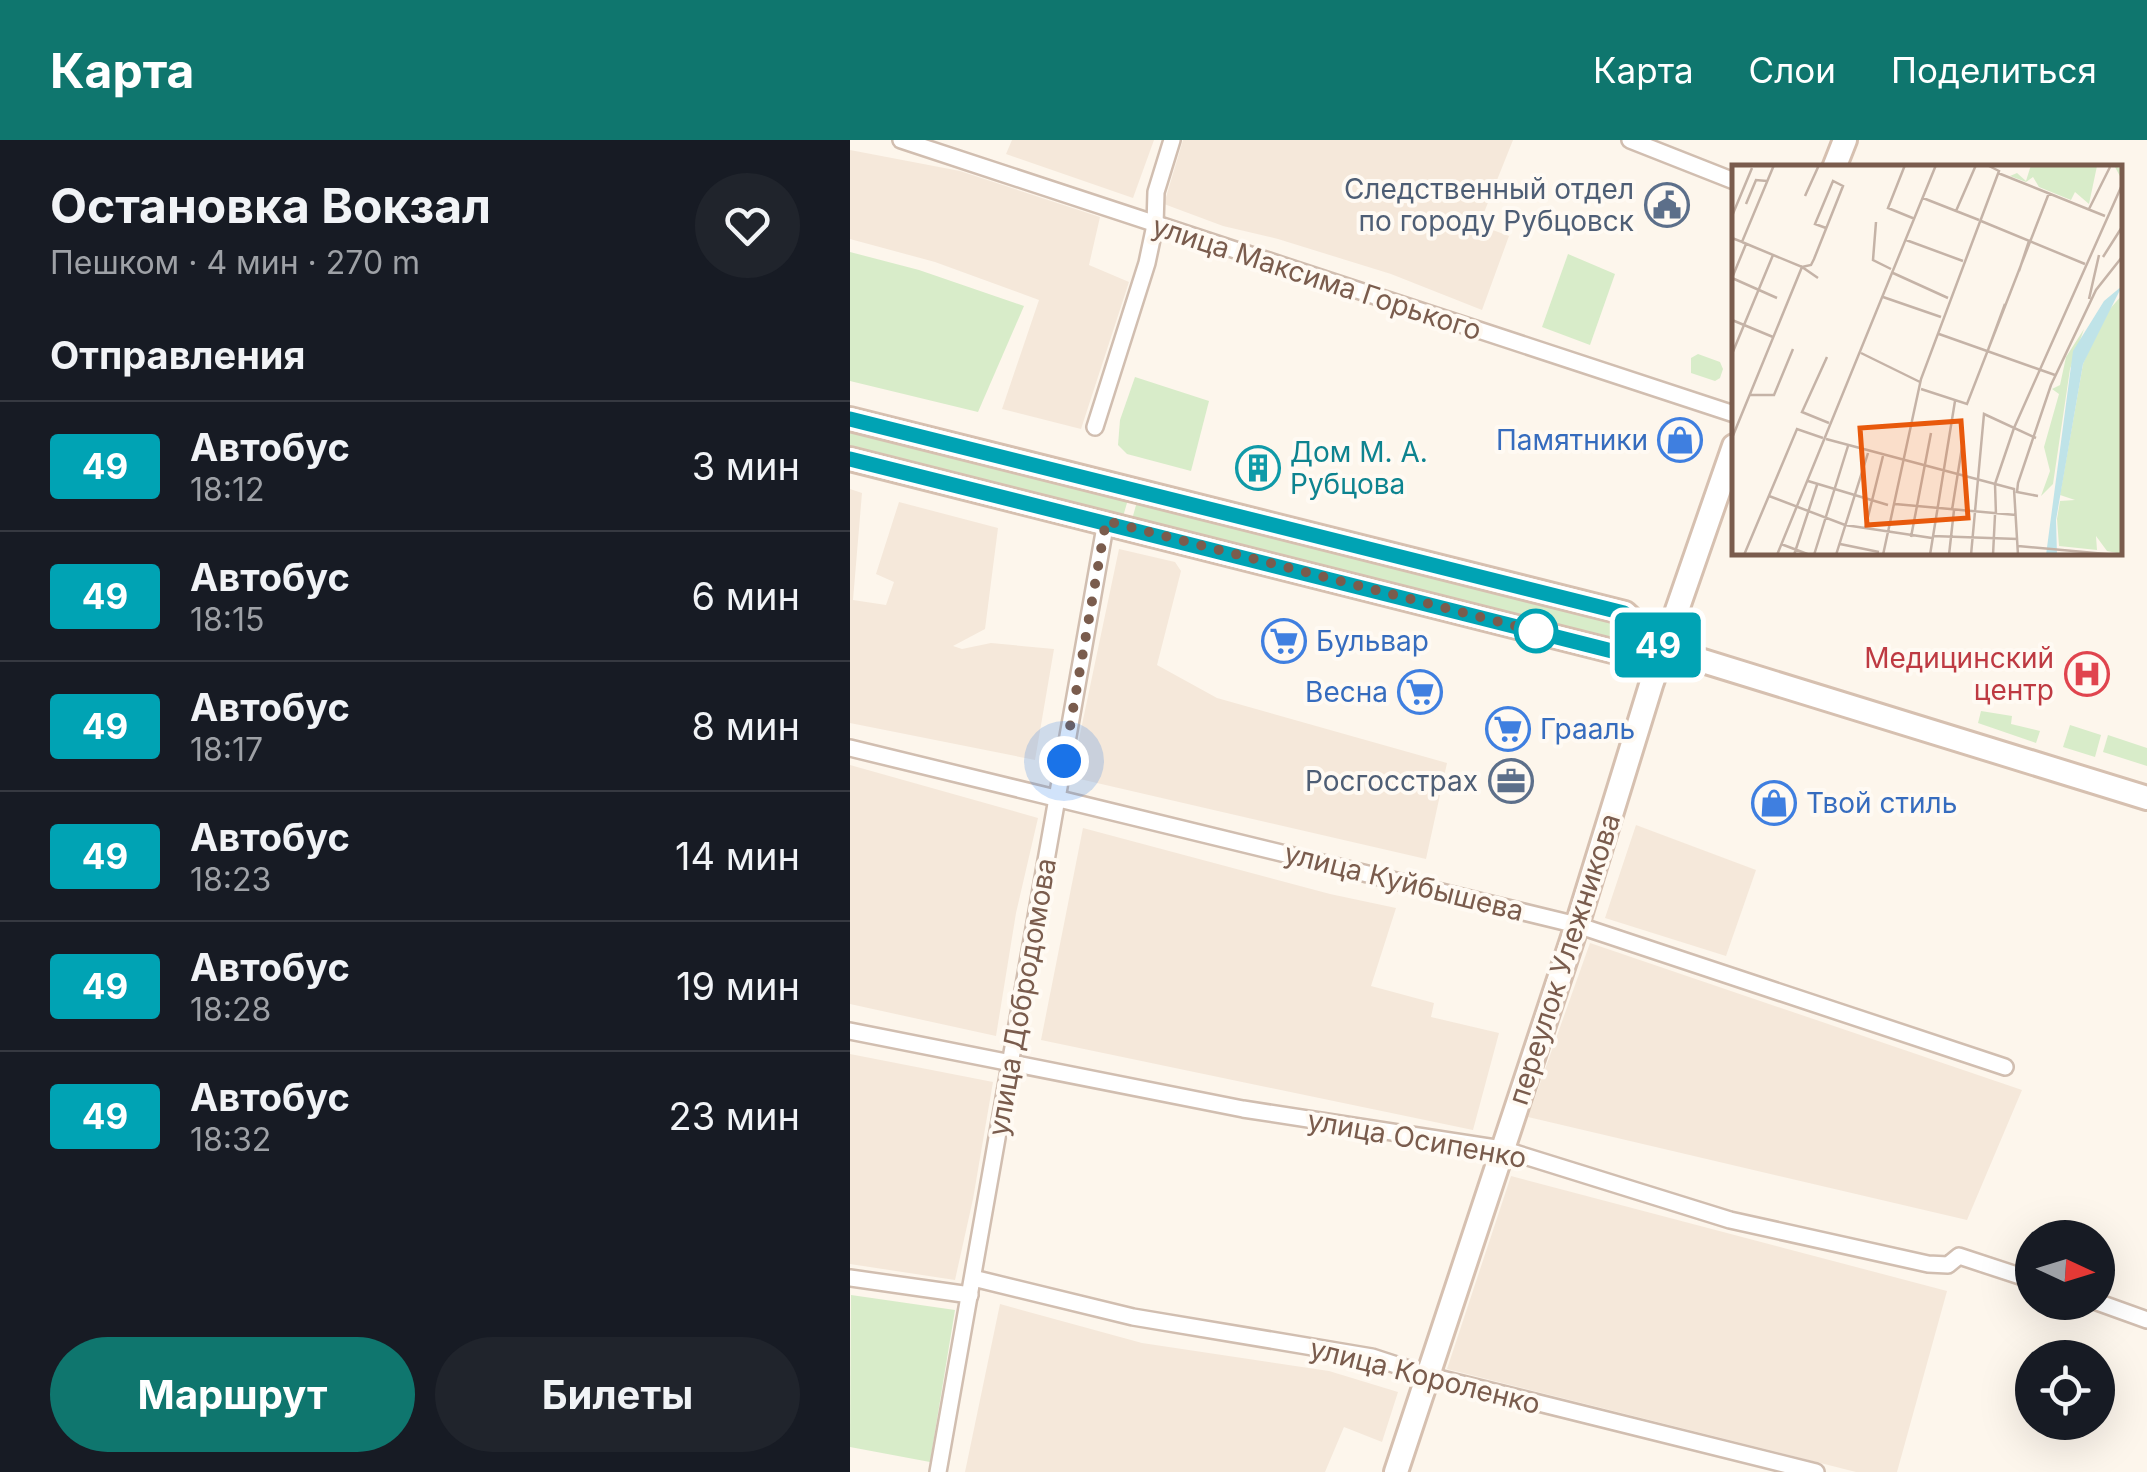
<!DOCTYPE html>
<html lang="ru">
<meta charset="utf-8">
<style>
body{margin:0;font-family:Inter,sans-serif;background:#20242c;color:#f1f3f6;height:100vh;display:flex;flex-direction:column;font-size:38px;white-space:nowrap}
*{box-sizing:border-box;margin:0}
p{font-size:32px;color:#9ea1a6}
.icon{flex:none;width:55px;height:55px;fill:none;stroke:currentColor;stroke-width:2;stroke-linecap:round;stroke-linejoin:round}
.map{position:relative;flex:1;overflow:hidden}
.sheet{display:flex;flex-direction:column;background:#171b24;width:850px}
.sheet>*{flex:none}
.badge{padding:0 20px;border-radius:8px;font-size:35px;line-height:65px}
.needle{width:65px;rotate:94deg}
.buttons{position:absolute;left:1165px;top:1080px;display:grid;gap:20px}
.buttons a{display:grid;place-items:center;width:100px;height:100px;border-radius:50%;background:#171b24;box-shadow:0 10px 40px #0002;font-size:50px}
.you{position:absolute;width:50px;height:50px;margin:-25px;border:8px solid #fff;border-radius:50%;background:#1a73e8;box-shadow:0 0 0 15px #1a73e833}
.map>.badge{position:absolute;translate:-50% -50%;box-shadow:0 0 0 5px #fff}
h2{padding:0 50px;font-size:38px;line-height:90px}
.round{display:grid;place-items:center;flex:none;width:105px;height:105px;border-radius:52px;background:#20242c}
.summary{display:flex;align-items:center;justify-content:space-between;height:170px;padding:0 50px}
h1{font-size:48px;font-weight:700;line-height:75px}
.cta{display:flex;gap:20px;margin-top:auto;padding:20px 50px}
.cta a{flex:1;height:115px;border-radius:60px;background:#0f766e;color:#fff;font-size:40px;font-weight:700;line-height:115px;text-align:center}
.cta a+a{background:#20242c;color:#f1f3f6}
ul{padding:0;list-style:none}
li{display:flex;align-items:center;gap:30px;height:130px;padding:0 50px;border-top:2px solid #363941}
li div{flex:1}
li b{display:block;font-size:38px}
li em{font-style:normal}
li .badge{min-width:110px;font-weight:700;text-align:center}
header{display:flex;align-items:center;gap:60px;box-sizing:border-box;height:140px;padding:0 50px;background:#0f766e;color:#fff}
header strong{font-size:48px}
nav{display:flex;gap:55px;margin-inline-start:auto;font-size:35px}
main{display:flex;flex:1;min-height:0}
.map>svg:first-child{display:block}
.residential{fill:#f5e8da}
.green{fill:#d8ecc9}
.lines{fill:none;stroke-linecap:round;stroke-linejoin:round}
.minor-casing{stroke:#d1beb0;stroke-width:20}
.secondary-casing{stroke:#d6c0b0;stroke-width:28}
.minor{stroke:#fff;stroke-width:15}
.secondary{stroke:#fff;stroke-width:22}
.line-casing{stroke:#fff;stroke-width:22}
.line{stroke:#00a3b4;stroke-width:15}
.walk{stroke:#7a5c4d;stroke-width:10;stroke-dasharray:0 18}
.stop-dot{fill:#fff;stroke:#00a3b4;stroke-width:5}
.labels{text-anchor:middle;dominant-baseline:central;stroke-width:8;stroke-linejoin:round;paint-order:stroke}
.service-label{font-size:28px;fill:#4e5e75;stroke:#fffaf3;text-anchor:end}
.street-label{font-size:28px;fill:#7a5c4d;stroke:#fffaf3}
.shop-label{font-size:28px;fill:#366cbe;stroke:#fffaf3;text-anchor:start}
.culture-label{font-size:28px;fill:#0d838f;stroke:#fffaf3;text-anchor:start}
.health-label{font-size:28px;fill:#be3a42;stroke:#fffaf3;text-anchor:end}
.inset-road{fill:none;stroke:#c5b3a7;stroke-width:2.5}
.view{fill:#e8590c;fill-opacity:0.15;stroke:#e8590c;stroke-width:5}
.inset-edge{fill:none;stroke:#7a5c4d;stroke-width:5}
</style>
<header>
<strong>Карта</strong>
<nav><a>Карта</a><a>Слои</a><a>Поделиться</a></nav>
</header>
<main>
<section class="sheet">
<div class="summary"><div><h1>Остановка Вокзал</h1><p>Пешком · 4 мин · 270 m</p></div><a class="round"><svg class="icon" aria-label="heart" viewBox="0 0 24 24"><path d="M12 20l-8-8c-3-5 5-10 8-4 3-6 11-1 8 4z"/></svg></a></div>
<h2>Отправления</h2>
<ul>
<li><span class="badge" style="background:#00a3b4;color:#fff">49</span><div><b>Автобус</b><p>18:12</p></div><em>3 мин</em></li>
<li><span class="badge" style="background:#00a3b4;color:#fff">49</span><div><b>Автобус</b><p>18:15</p></div><em>6 мин</em></li>
<li><span class="badge" style="background:#00a3b4;color:#fff">49</span><div><b>Автобус</b><p>18:17</p></div><em>8 мин</em></li>
<li><span class="badge" style="background:#00a3b4;color:#fff">49</span><div><b>Автобус</b><p>18:23</p></div><em>14 мин</em></li>
<li><span class="badge" style="background:#00a3b4;color:#fff">49</span><div><b>Автобус</b><p>18:28</p></div><em>19 мин</em></li>
<li><span class="badge" style="background:#00a3b4;color:#fff">49</span><div><b>Автобус</b><p>18:32</p></div><em>23 мин</em></li>
</ul>
<div class="cta"><a>Маршрут</a><a>Билеты</a></div>
</section>
<div class="map">
<svg width="1297" height="1332" viewBox="0 0 1297 1332">
<rect width="100%" height="100%" fill="#fdf6ec"/>
<g class="residential">
<path d="M162,0H304L283,58L156,14Z"/>
<path d="M333,0H663L629,85L659,96L632,170L541,134L428,99L373,86L314,64Z"/>
<path d="M0,10L110,31L250,77L239,125L279,142L231,289L152,269L189,160L85,122L0,99Z"/>
<path d="M0,349L12,353L3,460L36,465L44,442L26,434L49,362L148,388L135,489L103,506L112,509L141,503L204,509L185,620L0,583Z"/>
<path d="M269,409L325,422L331,431L307,525L367,558L597,623L576,719L221,637Z"/>
<path d="M0,625L188,678L166,773L146,896L0,864Z"/>
<path d="M786,685L906,730L876,816L755,778Z"/>
<path d="M233,688L480,754L546,768L521,846L584,863L581,877L649,893L623,990L191,900Z"/>
<path d="M740,803L1172,950L1117,1080L678,977Z"/>
<path d="M0,914L143,942L123,1059L105,1140L0,1124Z"/>
<path d="M661,1036L1097,1151L1047,1332H1006L597,1229Z"/>
<path d="M150,1164L292,1203L479,1231L548,1252L532,1302L494,1287L475,1332H115Z"/>
</g>
<g class="green">
<path d="M0,112L69,130L174,166L128,272L0,241Z"/>
<path d="M718,114L765,134L740,205L692,187Z"/>
<path d="M848,214L870,222L873,229L870,238L865,241L841,233V218Z"/>
<path d="M285,237L359,261L341,331L277,314L268,305L270,280Z"/>
<path d="M0,287L279,356L272,380L0,313Z"/>
<path d="M288,358L773,478L767,506L281,383Z"/>
<path d="M1131,571L1162,576L1161,584L1190,591L1186,603L1128,583Z"/>
<path d="M1220,585L1251,595L1245,617L1213,607Z"/>
<path d="M1258,595L1297,608V626L1253,612Z"/>
<path d="M1,1155L105,1170L80,1322L0,1307Z"/>
</g>
<g class="lines">
<g class="minor-casing">
<g id="minor">
<path d="M51,0L884,274"/>
<path d="M780,0L884,41"/>
<path d="M245,287L297,123L305,85L306,52L322,0"/>
<path d="M0,608L727,785L1155,927"/>
<path d="M0,891L393,969L652,1009L880,1080L1078,1124L1098,1125L1109,1116L1182,1140"/>
<path d="M0,1138L120,1155"/>
<path d="M123,1138L283,1177L522,1217L580,1236L966,1332"/>
<path d="M1247,1162L1297,1180"/>
<path d="M88,1332L256,381"/>
</g>
</g>
<g class="secondary-casing">
<g id="secondary">
<path d="M984,28L995,0"/>
<path d="M0,279L775,473L814,509"/>
<path d="M0,319L766,512L814,509L1297,658"/>
<path d="M546,1332L727,785L801,545L884,306"/>
</g>
</g>
<use href="#minor" class="minor"/>
<use href="#secondary" class="secondary"/>
</g>
<g class="lines">
<g class="line-casing">
<path id="line" d="M0,279L774,473L814,509L766,512L0,319"/>
</g>
<use href="#line" class="line"/>
<path class="walk" d="M214,621L256,381L689,492L686,491"/>
</g>
<defs>
<g id="civic-ring" transform="scale(2.25)"><circle r="9.5" fill="#fffaf3" stroke="#5c6f8a" stroke-width="1.5"/><path d="M-.6-6.5H3V-4.5H.6V-3L4-1V1h2V6H-6V1h2V-1L-.6-3ZM-1.2 2.5V6h2.4V2.5Z" fill="#5c6f8a"/></g>
<g id="shop-ring" transform="scale(2.25)"><circle r="9.5" fill="#fffaf3" stroke="#3f7fe0" stroke-width="1.5"/><path d="M-5-2.5h2.3a2.7 3.5 0 0 1 5.4 0H5L5.5 6h-11ZM-1.5-2.5h3a1.5 2.3 0 0 0-3 0Z" fill="#3f7fe0"/></g>
<g id="building-ring" transform="scale(2.25)"><circle r="9.5" fill="#fffaf3" stroke="#0f9aa8" stroke-width="1.5"/><path d="M-4-6H4V6H1V3H-1V6H-4ZM-2.5-4.3h1.7v1.8h-1.7ZM.8-4.3h1.7v1.8H.8ZM-2.5-1h1.7V.8h-1.7ZM.8-1h1.7V.8H.8Z" fill="#0f9aa8"/></g>
<g id="supermarket-ring" transform="scale(2.25)"><circle r="9.5" fill="#fffaf3" stroke="#3f7fe0" stroke-width="1.5"/><path d="M-6-5.5h2.5l.6 2H6L4.5 2H-2.5L-4.4-4H-6ZM-1.5 3.2a1.3 1.3 0 1 0 .1 0ZM3 3.2a1.3 1.3 0 1 0 .1 0Z" fill="#3f7fe0"/></g>
<g id="hospital-ring" transform="scale(2.25)"><circle r="9.5" fill="#fffaf3" stroke="#e0444e" stroke-width="1.5"/><path d="M-5-5h3v3.5h4V-5h3V5h-3V1.5h-4V5h-3Z" fill="#e0444e"/></g>
<g id="office-ring" transform="scale(2.25)"><circle r="9.5" fill="#fffaf3" stroke="#5c6f8a" stroke-width="1.5"/><path d="M-6-3h4V-5.5h4V-3h4V5H-6ZM-1-4.5V-3h2v-1.5ZM-6 0V1H6V0Z" fill="#5c6f8a"/></g>
</defs>
<g fill-rule="evenodd">
<use href="#civic-ring" x="817" y="65"/>
<use href="#shop-ring" x="830" y="300"/>
<use href="#building-ring" x="408" y="328"/>
<use href="#supermarket-ring" x="434" y="501"/>
<use href="#hospital-ring" x="1237" y="534"/>
<use href="#supermarket-ring" x="570" y="552"/>
<use href="#supermarket-ring" x="658" y="589"/>
<use href="#office-ring" x="661" y="641"/>
<use href="#shop-ring" x="924" y="663"/>
</g>
<circle class="stop-dot" cx="686" cy="491" r="20"/>
<g class="labels">
<g class="service-label">
<text x="784" y="49">Следственный отдел<tspan x="784" dy="32">по городу Рубцовск</tspan></text>
<text x="628" y="641">Росгосстрах</text>
</g>
<g class="street-label">
<text transform="translate(467 138) rotate(18)">улица Максима Горького</text>
<text transform="translate(554 742) rotate(14)">улица Куйбышева</text>
<text transform="translate(714 819) rotate(-72)">переулок Улежникова</text>
<text transform="translate(172 857) rotate(-80)">улица Добродомова</text>
<text transform="translate(567 999) rotate(10)">улица Осипенко</text>
<text transform="translate(575 1236) rotate(14)">улица Короленко</text>
</g>
<g class="shop-label">
<text x="798" y="300" text-anchor="end">Памятники</text>
<text x="466" y="501">Бульвар</text>
<text x="538" y="552" text-anchor="end">Весна</text>
<text x="690" y="589">Грааль</text>
<text x="956" y="663">Твой стиль</text>
</g>
<g class="culture-label">
<text x="440" y="312">Дом М. А.<tspan x="440" dy="32">Рубцова</tspan></text>
</g>
<g class="health-label">
<text x="1204" y="518">Медицинский<tspan x="1204" dy="32">центр</tspan></text>
</g>
</g>
<g transform="translate(882 25)">
<rect width="390" height="390" fill="#fdf6ec"/>
<path d="M299,0H380L390,4V15L383,2L365,1L357,39L343,27L339,35L307,22L301,12L294,17L278,11L285,8L294,16ZM390,130V389L375,386L364,371L365,385L327,381L325,354L328,336L343,335L328,330L351,199L370,153ZM352,164L338,204L321,319L309,331L318,306L312,282L327,229L320,224L328,220L334,192Z" fill="#d8ecc9"/>
<path d="M390,121L351,199L324,355L325,390H314L341,186L372,136Z" fill="#bfe3e8"/>
<path class="inset-road" d="M173,0L156,43L183,54M266,8L373,51M73,31L87,0M191,33L247,55M14,39L24,15L35,16M357,44L378,2M224,46L244,0M0,51L20,3M249,56L353,99M144,57L141,95L159,104M0,73L10,77L42,0M174,75L231,96M10,77L70,102L79,100L82,94L111,21L101,16L83,59L94,63M371,92L390,62M287,106L297,76M161,108L216,133M0,113L45,133M0,113L14,79M151,132L209,152M357,134L367,90M0,155L41,172M207,169L323,210M256,185L273,139M129,188L188,217M0,189L41,90M95,192L70,247L97,258M189,224L235,239L317,28M18,230H42L61,184M282,263L390,20M0,273L70,102L86,113M94,274L282,324L286,390M76,316L156,340M37,331L113,360L200,373M306,331L285,327L286,318L319,220L364,125L390,92M163,339L284,350M220,345L231,276M264,350L263,319L282,263M133,364L151,291M200,371L286,374M179,372L199,268M49,379L78,390M108,379L147,387M286,381L385,390M12,390L65,264L91,273M45,390L204,0M62,390L85,320M82,390L116,281M104,390L136,288M151,390L189,214L267,6L255,0M198,390L223,236M217,390L222,345M239,390L252,249L304,273M261,390L263,350"/>
<path class="view" d="M229,256L236,353L135,360L128,263Z"/>
<rect width="390" height="390" class="inset-edge"/>
</g>
</svg>
<div class="buttons">
<a><svg class="needle" viewBox="-14 -14 28 28"><path d="M0-13l5 13h-10z" fill="#e53935"/><path d="M0 13l5-13h-10z" fill="#9ea1a6"/></svg></a>
<a><svg class="icon" aria-label="locate" viewBox="0 0 24 24"><circle cx="12" cy="12" r="6"/><path d="M12 2v4M12 18v4M2 12h4M18 12h4"/></svg></a>
</div>
<div class="you" style="left:214px;top:621px"></div>
<b class="badge" style="left:808px;top:505px;background:#00a3b4;color:#fff">49</b>
</div>
</main>
